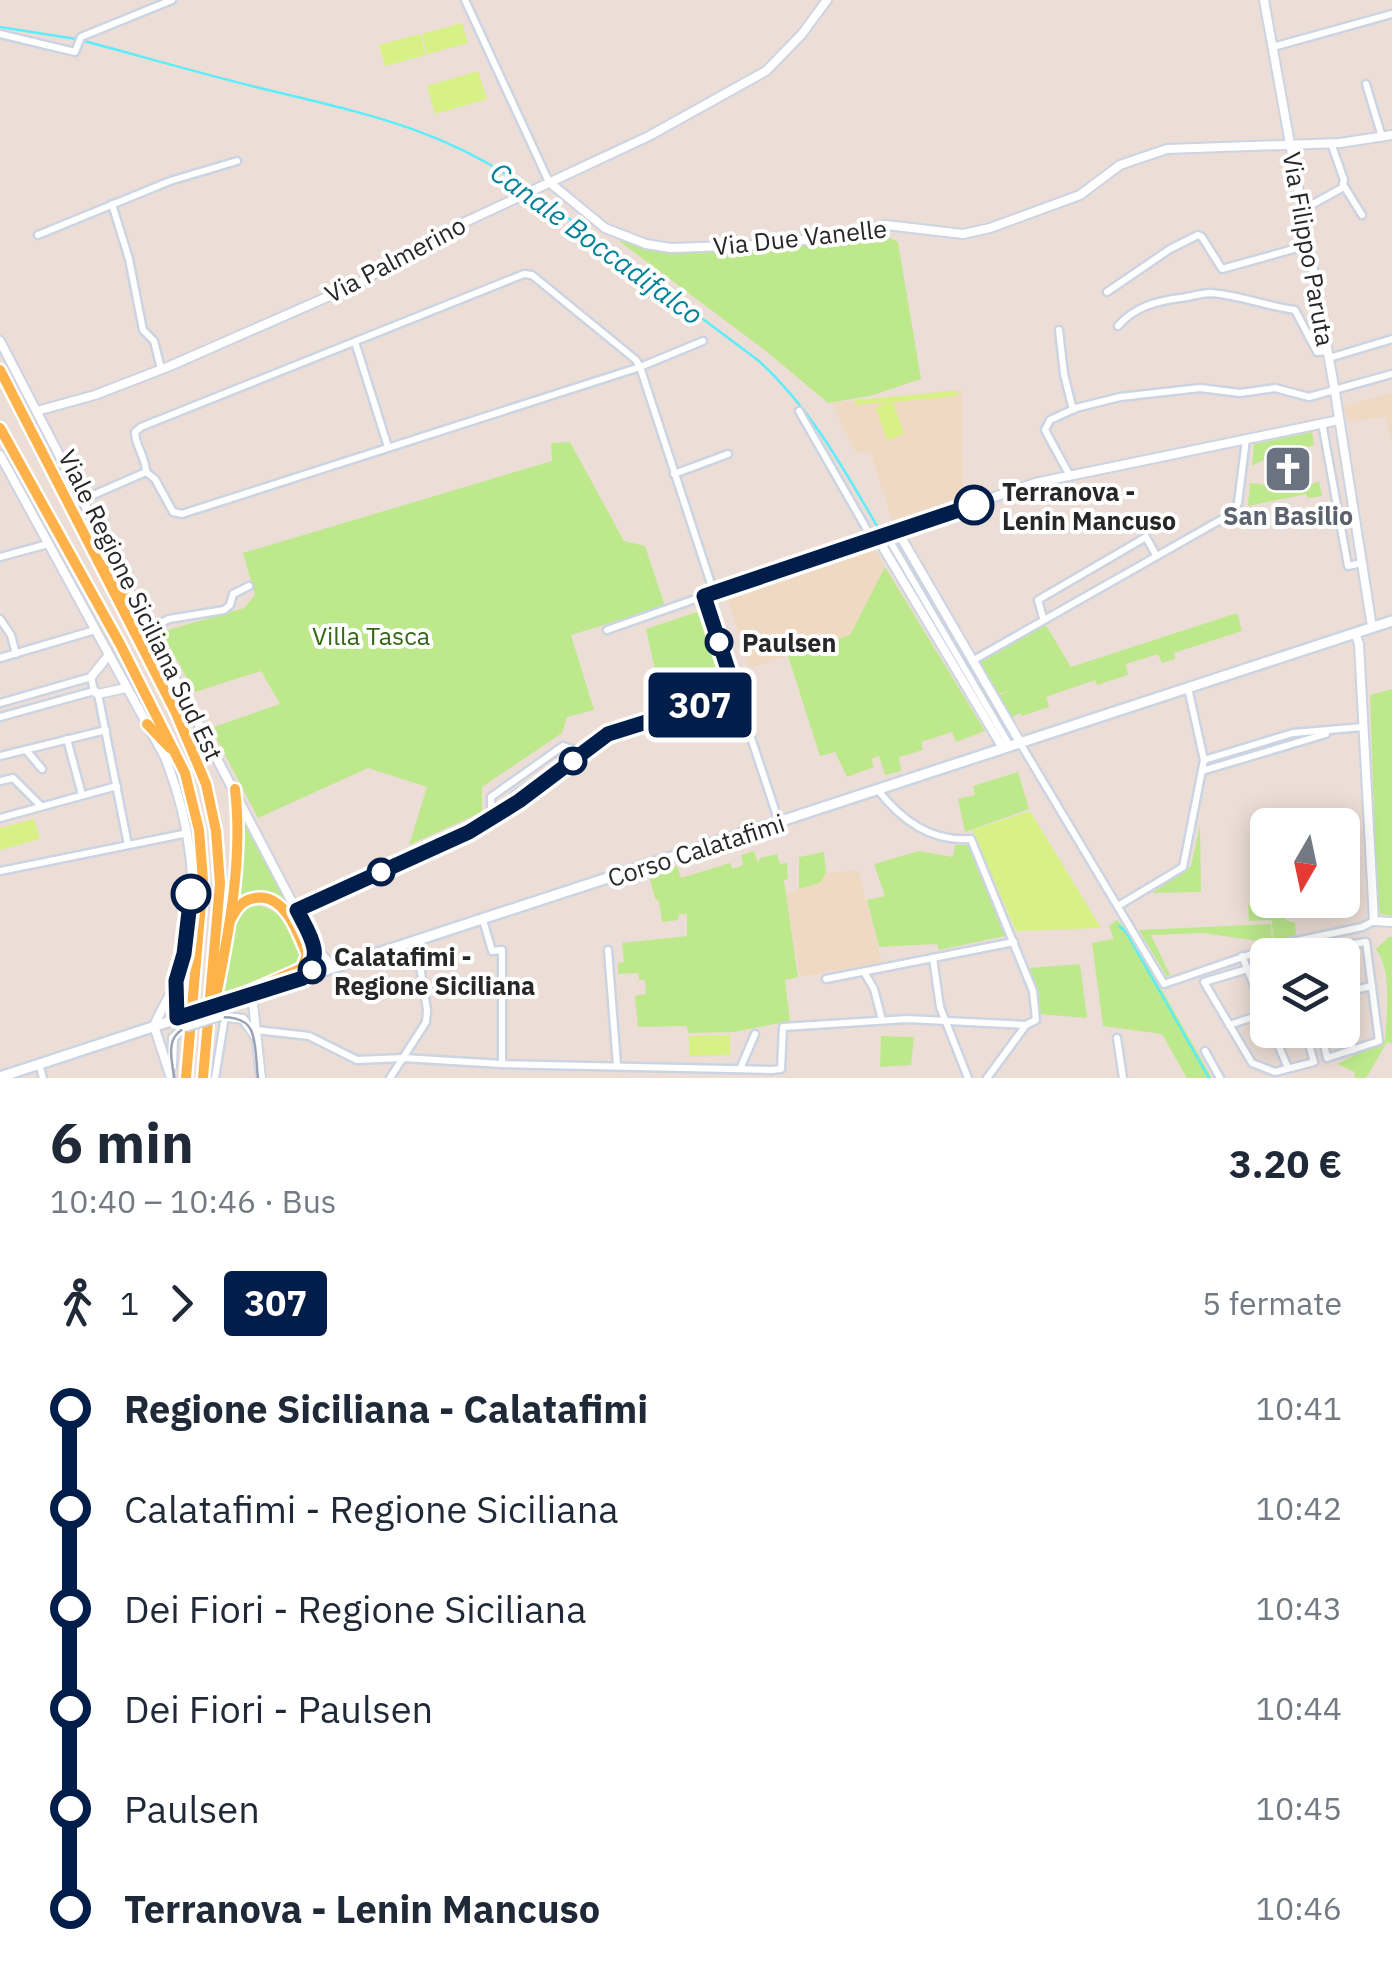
<!DOCTYPE html>
<html lang="it">
<meta charset="utf-8">
<style>
body{margin:0;font-family:"IBM Plex Sans",sans-serif;background:#f2f2f3;color:#1f2937;height:100vh;display:flex;flex-direction:column;font-size:38px;white-space:nowrap}
*{box-sizing:border-box;margin:0}
p{font-size:32px;color:#747a83}
.icon{flex:none;width:55px;height:55px;fill:none;stroke:currentColor;stroke-width:2;stroke-linecap:round;stroke-linejoin:round}
.map{position:relative;height:1078px;overflow:hidden}
.side{display:flex;flex-direction:column;background:#fff;flex:1}
.side>*{flex:none}
.badge{padding:0 20px;border-radius:8px;font-size:35px;line-height:65px}
.needle{width:65px;rotate:189deg}
.buttons{position:absolute;left:1250px;top:808px;display:grid;gap:20px}
.buttons a{display:grid;place-items:center;width:110px;height:110px;border-radius:15px;background:#fff;box-shadow:0 5px 25px #0003;font-size:50px}
.map>.badge{position:absolute;translate:-50% -50%;box-shadow:0 0 0 5px #fff}
.legs{display:flex;align-items:center;gap:15px;height:110px;padding:0 50px;font-size:32px}
.legs p{margin-inline-start:auto}
.overview{display:flex;align-items:center;justify-content:space-between;height:170px;padding:0 50px}
h1{font-size:55px;font-weight:700;line-height:75px}
ul{padding:0 50px;list-style:none}
li{display:flex;align-items:center;gap:35px;height:100px;font-size:38px}
li i{display:grid;place-items:center;width:15px;height:100%;margin:0 12px;background:currentColor}
li i::after{content:'';width:25px;height:25px;margin:-12px;border:8px solid;border-radius:50%;background:#fff}
li p{margin-inline-start:auto}
li:first-child i{background:linear-gradient(#0000 50%,currentColor 0)}
li:last-child i{background:linear-gradient(currentColor 50%,#0000 0)}
.map>svg:first-child{display:block}
.education{fill:#f0d9c3}
.green{fill:#bde98c}
.pitch{fill:#d8f187}
.lines{fill:none;stroke-linecap:round;stroke-linejoin:round}
.stream{stroke:#5dedfa;stroke-width:2.5}
.minor-casing{stroke:#ccd4e2;stroke-width:11}
.tertiary-casing{stroke:#ccd4e2;stroke-width:12}
.secondary-casing{stroke:#ccd4e2;stroke-width:14}
.primary-casing{stroke:#fff;stroke-width:15}
.minor{stroke:#fff;stroke-width:6}
.tertiary{stroke:#fff;stroke-width:8}
.secondary{stroke:#fff;stroke-width:9}
.primary{stroke:#feb249;stroke-width:10}
.tram{stroke:#99a2b4;stroke-width:2.5}
.tertiary-bridge-casing{stroke:#ccd4e2;stroke-width:12;stroke-linecap:butt}
.secondary-bridge-casing{stroke:#ccd4e2;stroke-width:14;stroke-linecap:butt}
.tertiary-bridge{stroke:#fff;stroke-width:8}
.secondary-bridge{stroke:#fff;stroke-width:9}
.line-1-casing{stroke:#fff;stroke-width:22}
.line-1{stroke:#001e49;stroke-width:15}
.stop-1-dot{fill:#fff;stroke:#001e49;stroke-width:5}
.labels{text-anchor:middle;dominant-baseline:central;stroke-width:8;stroke-linejoin:round;paint-order:stroke}
.street-label{font-size:25px;fill:#272727;stroke:#fff}
.stop-label{font-size:25px;font-weight:bold;fill:#272727;stroke:#fff;text-anchor:start}
.worship-label{font-size:25px;font-weight:bold;fill:#5b616d;stroke:#fff}
.park-label{font-size:25px;fill:#346912;stroke:#fff}
.water-label{font-size:28px;font-style:italic;fill:#02829a;stroke:#fff}
</style>
<div class="map">
<svg width="1392" height="1078" viewBox="0 0 1392 1078">
<rect width="100%" height="100%" fill="#ecded6"/>
<g class="education">
<path d="M962,389L963,497L893,522L871,454L854,450L832,403Z"/>
<path d="M1392,393V441L1385,417L1348,422L1344,406Z"/>
<path d="M872,545L885,567L850,635L750,668L726,595Z"/>
<path d="M858,870L882,962L800,977L786,894L819,883L826,873Z"/>
</g>
<g class="green">
<path d="M873,229L898,242L921,379L870,396L828,403L766,351L619,241L697,247L833,237Z"/>
<path d="M1312,432L1314,445L1294,451L1290,446L1252,466L1254,444Z"/>
<path d="M570,442L624,541L645,546L665,606L571,635L594,710L567,717L562,733L482,787V812L409,845L427,787L368,768L258,818L211,728L280,704L261,671L195,692L161,632L244,608L255,595L243,553L552,461L551,443Z"/>
<path d="M1319,481L1322,496L1308,498L1306,494L1248,506L1250,483L1298,489L1299,485L1307,486Z"/>
<path d="M885,567L985,731L956,742L952,732L921,742L923,750L899,757L901,771L885,775L879,756L871,759L874,767L847,777L835,752L820,756L788,656L850,635Z"/>
<path d="M700,611L724,688L663,707L646,629Z"/>
<path d="M1237,613L1242,631L1174,653L1175,659L1162,663L1158,654L1126,664L1128,675L1097,685L1095,680L1046,697L1049,707L1022,716L1020,713L1011,718L998,696L1011,690L997,695L977,663L1044,622L1071,667Z"/>
<path d="M1392,689V916L1377,913L1370,695Z"/>
<path d="M1018,772L1029,809L965,832L958,799L975,795L973,786Z"/>
<path d="M241,818L290,908L270,895L235,903Z"/>
<path d="M1200,825L1201,892L1152,893L1191,866Z"/>
<path d="M955,845H968L1005,936L939,950L937,944L879,947L867,900L885,896L874,864L919,851L953,857Z"/>
<path d="M754,851L758,863L760,858L777,854L780,864L787,863L788,879L784,880L798,977L785,980L790,1021L734,1032L688,1033L687,1026L638,1027L635,996L646,994L645,980H639L638,973L618,974V963L624,962L622,943L687,936V914H679L678,920L662,922L659,901L655,899L649,875L677,866L681,878L730,863L733,869L743,865L741,855Z"/>
<path d="M824,852L826,873L820,883L799,889V857Z"/>
<path d="M1284,903L1285,920L1295,923L1296,935L1273,941L1272,920L1249,921L1248,905Z"/>
<path d="M252,905C279,906 299,932 302,958L298,964L223,993L236,915Z"/>
<path d="M1117,920L1129,932L1212,1078H1187L1162,1034L1103,1026L1092,943L1114,939L1109,926Z"/>
<path d="M1271,924L1272,940L1265,942L1203,933L1151,935L1170,975L1167,977L1139,930Z"/>
<path d="M1389,937H1392V1044L1387,1042L1366,1078H1354L1355,1072L1337,1064L1385,1040C1387,1012 1392,970 1376,949Z"/>
<path d="M1080,964L1087,1018L1039,1014L1038,995L1029,968Z"/>
<path d="M881,1036L914,1037L911,1065L880,1067Z"/>
</g>
<g class="pitch">
<path d="M462,23L468,43L427,54L422,34Z"/>
<path d="M420,34L426,55L385,66L379,45Z"/>
<path d="M478,71L487,99L435,114L427,86Z"/>
<path d="M957,391V396L893,402L904,434L887,440L876,408L887,402L855,405V400Z"/>
<path d="M1030,811L1101,928L1016,931L972,830Z"/>
<path d="M34,819L40,839L0,850V828Z"/>
<path d="M730,1035V1055L689,1056V1036Z"/>
</g>
<g class="lines">
<g class="stream">
<path d="M0,27L76,39"/>
<path d="M84,41C141,56 198,73 256,87C361,113 438,126 529,189"/>
<path d="M536,194L759,361C811,409 842,466 877,526"/>
<path d="M1119,926L1126,932L1209,1078"/>
</g>
<g class="minor-casing">
<g id="minor">
<path d="M465,0L549,182"/>
<path d="M0,34L75,52L81,37L172,0"/>
<path d="M1273,47L1392,14"/>
<path d="M1366,84L1382,137"/>
<path d="M1344,186L1362,215"/>
<path d="M112,204L129,259L143,330L154,341L161,369"/>
<path d="M1302,210L1342,188L1344,180L1331,143"/>
<path d="M38,235L170,181L237,161"/>
<path d="M1107,292L1170,249L1198,235L1202,237L1222,269L1308,245"/>
<path d="M1118,326C1134,307 1157,301 1180,298C1191,297 1199,293 1211,293C1239,295 1266,306 1295,310L1317,352L1328,351"/>
<path d="M1059,330L1064,374L1073,410"/>
<path d="M703,341L640,367L182,514L173,512L155,479L146,472C146,457 135,446 135,432L141,427L524,274L532,275L636,360L640,367L714,593"/>
<path d="M355,342L388,447"/>
<path d="M1329,358L1392,339"/>
<path d="M799,411L873,540"/>
<path d="M1322,423L1348,566L1362,563"/>
<path d="M674,474L728,454"/>
<path d="M1070,476L1045,430L1050,420L1076,408L1120,397L1200,388L1240,393L1275,388L1309,397L1392,374"/>
<path d="M84,499L146,472"/>
<path d="M887,536L1010,746"/>
<path d="M0,557L48,544"/>
<path d="M1043,618L1038,600L1146,537L1156,555"/>
<path d="M0,619L11,635L16,654"/>
<path d="M149,629L169,619L224,610L230,605L233,594L249,586"/>
<path d="M607,630L704,596L779,822"/>
<path d="M0,658L95,630"/>
<path d="M972,661L1231,514L1238,503L1246,439"/>
<path d="M98,694L128,845"/>
<path d="M0,703L91,677L94,691L0,717"/>
<path d="M67,739L82,795"/>
<path d="M1020,743L1164,984L1278,945L1362,927L1374,921"/>
<path d="M26,750L42,769"/>
<path d="M0,756L106,730"/>
<path d="M1204,760L1293,733L1363,727"/>
<path d="M1202,771L1326,734"/>
<path d="M0,781L13,778L41,806"/>
<path d="M878,790C901,820 932,842 971,839L1033,991L1036,1020L1026,1025L987,1078"/>
<path d="M504,807L515,795L571,759"/>
<path d="M491,816V797L563,746L582,752"/>
<path d="M0,818L117,786"/>
<path d="M0,871L188,833"/>
<path d="M1118,906L1183,867L1204,760L1188,688"/>
<path d="M297,910L469,832L519,801L609,735L736,693"/>
<path d="M483,920L492,951L502,950V1064"/>
<path d="M608,950L617,1065"/>
<path d="M1303,955V952L1366,942L1379,1041L1327,1058L1321,1030"/>
<path d="M1242,956L1268,1019"/>
<path d="M933,958L940,1007L968,1078"/>
<path d="M1268,963L1204,982L1252,1063L1275,1072L1314,1062L1305,1030"/>
<path d="M864,972L874,989L882,1020"/>
<path d="M826,979L1014,942"/>
<path d="M1342,988L1353,1050"/>
<path d="M1344,992L1372,986"/>
<path d="M1229,1025L1266,1013"/>
<path d="M256,1030L309,1036L357,1060L403,1058L502,1064L772,1070L781,1069L783,1027L907,1019L1026,1025"/>
<path d="M1272,1030L1288,1068"/>
<path d="M1117,1038L1123,1078"/>
<path d="M1205,1051L1220,1078"/>
<path d="M39,1064L43,1078"/>
<path d="M740,1069L755,1034"/>
<path d="M215,1078L225,1016"/>
<path d="M390,1078L426,1022L427,1010L416,941"/>
</g>
</g>
<g class="tertiary-casing">
<g id="tertiary">
<path d="M1264,0L1335,392L1372,627"/>
<path d="M549,182L605,228L646,244L671,248L756,245L833,237L886,225L963,234L990,228L1080,195L1120,165L1167,149L1340,143L1392,135"/>
<path d="M0,341L140,611"/>
<path d="M37,411L95,395L170,366L359,283L446,231L649,136L766,71L802,34L827,0"/>
<path d="M0,455L165,757C190,821 202,894 183,963C177,985 163,1005 154,1026L171,1078"/>
<path d="M898,532L1020,742"/>
<path d="M878,539L1003,748"/>
<path d="M704,596L1035,483L1339,420"/>
<path d="M1355,633L1359,644L1374,921L1392,922"/>
<path d="M153,637L315,946L329,963L337,967"/>
<path d="M91,677L108,656"/>
<path d="M94,691L98,694L126,688"/>
<path d="M306,975L314,962L316,947"/>
<path d="M176,986L177,1019"/>
<path d="M252,994L261,1078"/>
<path d="M220,1016L243,1019L255,1036"/>
<path d="M172,1066L173,1038L185,1027"/>
</g>
</g>
<g class="secondary-casing">
<g id="secondary">
<path d="M253,994L1392,621"/>
<path d="M0,1077L186,1016"/>
</g>
</g>
<g class="primary-casing">
<g id="primary">
<path d="M0,370L176,713L206,784L216,831L220,884L203,1078"/>
<path d="M0,428L120,644L185,773L199,830L203,880L186,1078"/>
<path d="M105,565L154,639"/>
<path d="M147,724L170,748"/>
<path d="M217,991C230,926 243,856 235,789"/>
<path d="M221,1004L302,968L307,955C298,933 285,893 255,898C242,900 236,909 231,919"/>
</g>
</g>
<use href="#minor" class="minor"/>
<use href="#tertiary" class="tertiary"/>
<use href="#secondary" class="secondary"/>
<use href="#primary" class="primary"/>
<path class="tram" d="M174,1078C173,1066 168,1049 174,1038C183,1020 240,1006 251,1030C257,1043 256,1064 258,1078"/>
<g class="tertiary-bridge-casing">
<path id="tertiary-bridge" d="M185,1027L220,1016"/>
</g>
<g class="secondary-bridge-casing">
<path id="secondary-bridge" d="M186,1016L221,1004"/>
</g>
<use href="#tertiary-bridge" class="tertiary-bridge"/>
<use href="#secondary-bridge" class="secondary-bridge"/>
</g>
<g class="lines">
<g class="line-1-casing">
<path id="line-1" d="M191,894L184,954L176,981L177,1018L303,978C326,955 309,934 297,910L469,832L519,801L608,734L736,694L704,596L974,505"/>
</g>
<use href="#line-1" class="line-1"/>
</g>
<defs>
<g id="church-square" transform="scale(2.5)"><rect x="-9" y="-9" width="18" height="18" rx="4" fill="#6b7280" stroke="#fff"/><path d="M-1.2-6h2.4v3.5h3.3v2.4h-3.3V6h-2.4V-.1h-3.3v-2.4h3.3Z" fill="#fff"/></g>
</defs>
<g fill-rule="evenodd">
<use href="#church-square" x="1288" y="469"/>
</g>
<g class="stop-1-dot">
<circle cx="974" cy="505" r="18"/>
<circle cx="719" cy="642" r="12"/>
<circle cx="573" cy="761" r="12"/>
<circle cx="381" cy="872" r="12"/>
<circle cx="191" cy="894" r="18"/>
<circle cx="312" cy="970" r="12"/>
</g>
<g class="labels">
<g class="street-label">
<text transform="translate(800 237) rotate(-6)">Via Due Vanelle</text>
<text transform="translate(1309 249) rotate(80)">Via Filippo Paruta</text>
<text transform="translate(395 259) rotate(-28)">Via Palmerino</text>
<text transform="translate(141 605) rotate(64)">Viale Regione Siciliana Sud Est</text>
<text transform="translate(696 850) rotate(-18)">Corso Calatafimi</text>
</g>
<g class="stop-label">
<text x="1002" y="491">Terranova -<tspan x="1002" dy="29">Lenin Mancuso</tspan></text>
<text x="742" y="642">Paulsen</text>
<text x="334" y="956">Calatafimi -<tspan x="334" dy="29">Regione Siciliana</tspan></text>
</g>
<g class="worship-label">
<text x="1288" y="515">San Basilio</text>
</g>
<g class="park-label">
<text x="371" y="635">Villa Tasca</text>
</g>
<g class="water-label">
<text transform="translate(597 243) rotate(36)">Canale Boccadifalco</text>
</g>
</g>
</svg>
<div class="buttons">
<a><svg class="needle" viewBox="-14 -14 28 28"><path d="M0-13l5 13h-10z" fill="#e53935"/><path d="M0 13l5-13h-10z" fill="#747a83"/></svg></a>
<a><svg class="icon" aria-label="layers" viewBox="0 0 24 24"><path d="M12 4l9 5-9 5-9-5zM3 14l9 5 9-5"/></svg></a>
</div>
<b class="badge" style="left:700px;top:705px;background:#001e49;color:#fff">307</b>
</div>
<section class="side">
<div class="overview"><div><h1>6 min</h1><p>10:40 – 10:46 · Bus</p></div><b>3.20 €</b></div>
<div class="legs"><svg class="icon" aria-label="walk" viewBox="0 0 24 24"><circle cx="13" cy="4" r="2"/><path d="M13 8l-2 6 4 7M11 14l-3 7M7 12l3-4h3l4 4"/></svg>1<svg class="icon" aria-label="forward" viewBox="0 0 24 24"><path d="M9 5l7 7-7 7"/></svg><b class="badge" style="background:#001e49;color:#fff">307</b><p>5 fermate</p></div>
<ul>
<li><i style="color:#001e49"></i><b>Regione Siciliana - Calatafimi</b><p>10:41</p></li>
<li><i style="color:#001e49"></i><span>Calatafimi - Regione Siciliana</span><p>10:42</p></li>
<li><i style="color:#001e49"></i><span>Dei Fiori - Regione Siciliana</span><p>10:43</p></li>
<li><i style="color:#001e49"></i><span>Dei Fiori - Paulsen</span><p>10:44</p></li>
<li><i style="color:#001e49"></i><span>Paulsen</span><p>10:45</p></li>
<li><i style="color:#001e49"></i><b>Terranova - Lenin Mancuso</b><p>10:46</p></li>
</ul>
</section>
